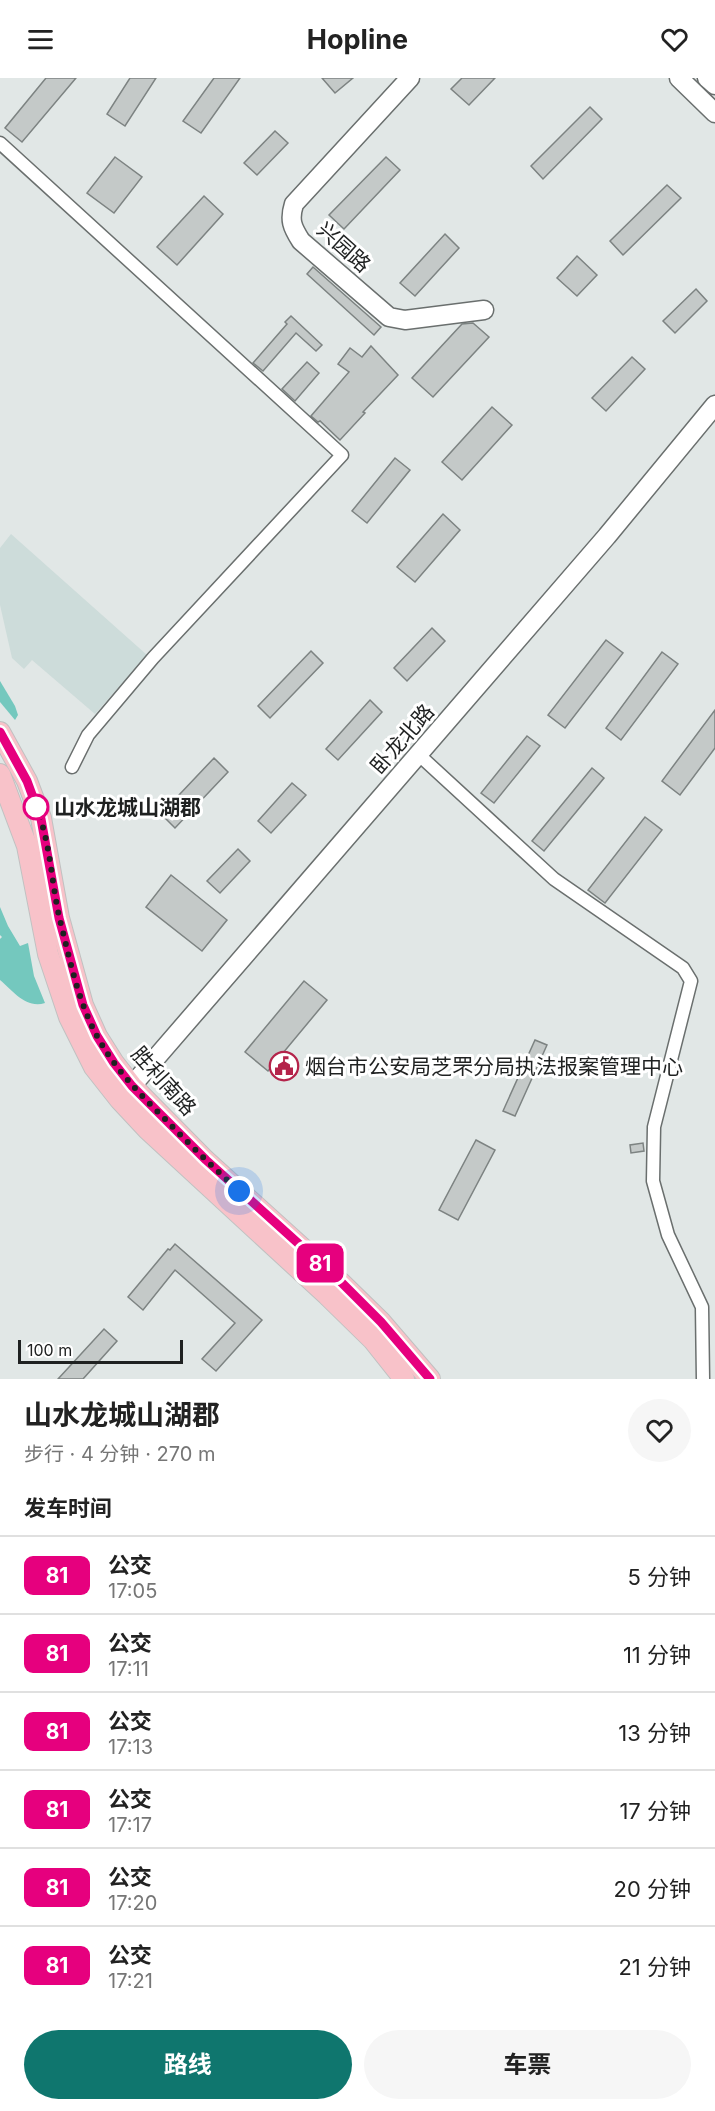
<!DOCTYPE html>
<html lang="zh">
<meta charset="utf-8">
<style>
body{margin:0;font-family:Inter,"Noto Sans SC",sans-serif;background:#f6f6f6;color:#222;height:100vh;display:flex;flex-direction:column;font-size:22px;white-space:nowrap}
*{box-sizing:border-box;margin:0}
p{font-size:20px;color:#767676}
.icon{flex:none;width:33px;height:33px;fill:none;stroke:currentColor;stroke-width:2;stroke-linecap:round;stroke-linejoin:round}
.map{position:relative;height:1301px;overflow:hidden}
.details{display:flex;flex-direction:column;background:#fff;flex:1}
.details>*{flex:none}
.badge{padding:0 12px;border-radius:9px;font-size:21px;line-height:39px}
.scale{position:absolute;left:18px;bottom:15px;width:165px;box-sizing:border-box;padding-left:6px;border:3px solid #1f2121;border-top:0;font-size:16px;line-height:21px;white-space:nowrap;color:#1f2121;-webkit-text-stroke:4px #fff;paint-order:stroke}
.you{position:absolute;width:30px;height:30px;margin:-15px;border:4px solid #fff;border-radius:50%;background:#1a73e8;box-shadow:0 0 0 9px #1a73e833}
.map>.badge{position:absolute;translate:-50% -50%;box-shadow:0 0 0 3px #fff}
h2{padding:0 24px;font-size:22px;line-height:54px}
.round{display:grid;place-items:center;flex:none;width:63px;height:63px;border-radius:32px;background:#f6f6f6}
.head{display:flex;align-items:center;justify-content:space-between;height:102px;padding:0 24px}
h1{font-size:28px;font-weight:700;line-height:45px}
.primary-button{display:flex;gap:12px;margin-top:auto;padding:12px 24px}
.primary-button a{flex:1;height:69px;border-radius:36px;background:#0f766e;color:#fff;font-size:24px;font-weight:700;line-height:69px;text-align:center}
.primary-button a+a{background:#f6f6f6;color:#222}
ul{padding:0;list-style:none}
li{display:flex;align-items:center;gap:18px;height:78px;padding:0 24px;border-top:2px solid #e0e0e0}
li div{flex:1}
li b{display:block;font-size:22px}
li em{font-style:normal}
li .badge{min-width:66px;font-weight:700;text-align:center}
header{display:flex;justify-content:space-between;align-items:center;height:78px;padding:0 24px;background:#fff;font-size:27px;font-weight:700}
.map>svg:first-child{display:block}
.built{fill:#cddcda}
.forest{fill:#74c8be}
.building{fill:#c4c9c8;stroke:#7d8382;stroke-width:1.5}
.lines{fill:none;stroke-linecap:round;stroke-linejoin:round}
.street-casing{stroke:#6a6f6e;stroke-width:15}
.secondary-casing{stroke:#6a6f6e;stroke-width:21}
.primary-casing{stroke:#c0c1c1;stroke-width:22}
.street{stroke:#fff;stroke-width:12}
.secondary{stroke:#fff;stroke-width:18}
.primary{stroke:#f8c2c9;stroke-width:20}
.line-casing{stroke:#fff;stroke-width:14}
.line{stroke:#e6007e;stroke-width:9}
.walk{stroke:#1f2121;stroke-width:6;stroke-dasharray:0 10.8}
.stop-dot{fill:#fff;stroke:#e6007e;stroke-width:3}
.labels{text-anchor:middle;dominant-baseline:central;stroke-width:6;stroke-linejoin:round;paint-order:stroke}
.street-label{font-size:21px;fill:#1f2121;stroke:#fff}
.stop-label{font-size:21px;font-weight:bold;fill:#1f2121;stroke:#fff;text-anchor:start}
.poi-label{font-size:21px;fill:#1f2121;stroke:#fff;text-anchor:start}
</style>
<header><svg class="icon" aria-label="menu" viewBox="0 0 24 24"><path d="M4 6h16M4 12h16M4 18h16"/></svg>Hopline<svg class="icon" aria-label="heart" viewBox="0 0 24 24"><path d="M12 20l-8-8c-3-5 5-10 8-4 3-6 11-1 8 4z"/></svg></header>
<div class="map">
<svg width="715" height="1301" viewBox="0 0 715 1301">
<rect width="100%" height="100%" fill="#e1e7e6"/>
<path class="built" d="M11,456L147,577L95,636L32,582L24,591L12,580L0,527V470Z"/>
<g class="forest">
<path d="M0,603L15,628L18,637L15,642L0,624Z"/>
<path d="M0,829L8,848L20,868L28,865L34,898L45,925C26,931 13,913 0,902V861L2,859L0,857Z"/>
</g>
<g class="building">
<path d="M46,0H76L22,64L5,50Z"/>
<path d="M130,0H156L125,48L107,36Z"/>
<path d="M214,0H240L201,55L183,43Z"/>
<path d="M322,0H353L335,15Z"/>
<path d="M462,0H495L469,27L451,11Z"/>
<path d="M590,29L602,41L543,101L531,88Z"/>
<path d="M275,53L288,65L257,97L244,85Z"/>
<path d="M115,79L142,99L114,135L87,115Z"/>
<path d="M386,79L400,92L344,151L329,137Z"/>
<path d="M667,107L681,120L623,177L610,163Z"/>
<path d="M204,118L223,136L177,187L157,169Z"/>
<path d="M445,156L459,170L415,218L400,205Z"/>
<path d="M577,178L597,197L577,218L557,200Z"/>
<path d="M313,189L381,249L374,257L307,196Z"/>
<path d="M696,211L707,223L675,255L663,243Z"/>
<path d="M291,238L322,267L316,273L296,255L263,293L253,285L287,246L285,244Z"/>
<path d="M473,245L489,259L433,319L412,300L462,246Z"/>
<path d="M371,268L398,297L363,334L365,335L340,362L320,343L318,344L311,338L349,294L338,286L350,270L362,279Z"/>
<path d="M632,279L645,291L606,333L592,320Z"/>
<path d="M307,284L319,295L295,323L282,311Z"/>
<path d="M492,329L512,347L462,402L442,384Z"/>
<path d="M395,380L410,392L367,445L352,433Z"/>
<path d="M443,436L460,452L415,504L397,489Z"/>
<path d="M432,550L445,563L407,603L394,590Z"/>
<path d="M606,562L623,575L565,650L548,637Z"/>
<path d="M311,573L323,585L270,640L258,628Z"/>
<path d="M662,574L678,586L621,662L606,650Z"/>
<path d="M370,622L382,634L338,682L326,671Z"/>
<path d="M715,632V670L680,717L662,703Z"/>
<path d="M527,658L540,668L494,725L481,715Z"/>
<path d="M214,680L228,694L175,750L161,736Z"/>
<path d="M592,690L604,700L544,773L532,763Z"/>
<path d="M292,705L306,717L271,755L258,743Z"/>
<path d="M645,739L662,752L605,825L588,812Z"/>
<path d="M238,771L250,783L220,815L207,803Z"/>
<path d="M171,797L227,842L202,873L146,829Z"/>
<path d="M304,903L327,922L268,993L245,974Z"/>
<path d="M535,962L547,967L515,1038L503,1033Z"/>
<path d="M476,1062L495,1072L458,1142L439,1132Z"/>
<path d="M643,1065L644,1073L631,1075L630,1067Z"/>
<path d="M175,1166L262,1242L216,1293L202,1281L235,1245L175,1192L143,1232L128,1219L168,1171L170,1172Z"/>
<path d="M104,1251L117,1263L83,1301H58Z"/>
</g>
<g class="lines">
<g class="street-casing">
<g id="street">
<path d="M0,65L342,377L153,580L88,657L72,689"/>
<path d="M418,676L554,801L683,890L691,903L654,1049L653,1103L668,1157L702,1229L703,1301"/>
</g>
</g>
<g class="secondary-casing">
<g id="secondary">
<path d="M410,0L294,126C289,142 292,149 301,163L389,239L405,242L484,232"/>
<path d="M679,0L715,35"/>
<path d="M707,0L715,7"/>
<path d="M123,1018L607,458L715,327"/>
</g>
</g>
<g class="primary-casing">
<g id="primary">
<path d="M0,654L27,703L41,740L59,840L83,927L97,958L114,985L132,1008L205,1082L341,1205L381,1244L430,1301"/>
<path d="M0,696L27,768L48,876L69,939L94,989L120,1022L148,1052L327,1217L373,1262L404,1301"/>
</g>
</g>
<use href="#street" class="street"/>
<use href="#secondary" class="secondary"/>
<use href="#primary" class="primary"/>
</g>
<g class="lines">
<g class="line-casing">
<path id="line" d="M0,654L27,703L41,741L59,840L83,927L97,958L114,985L132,1008L206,1082L341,1204L381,1244L430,1301"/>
</g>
<use href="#line" class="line"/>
<path class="walk" d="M36,729C52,767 51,810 62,850C71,887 79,925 97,958C114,990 139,1015 164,1040C188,1065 213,1089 239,1113"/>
</g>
<defs>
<g id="civic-ring" transform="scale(1.5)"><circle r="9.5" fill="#fff" stroke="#b4234a" stroke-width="1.5"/><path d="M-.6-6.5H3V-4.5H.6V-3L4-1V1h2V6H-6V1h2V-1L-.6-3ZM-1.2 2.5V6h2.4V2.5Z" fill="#b4234a"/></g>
</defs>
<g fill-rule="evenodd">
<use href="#civic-ring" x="284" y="988"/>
</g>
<circle class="stop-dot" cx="36" cy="729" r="12"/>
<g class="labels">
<g class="street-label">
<text transform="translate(344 169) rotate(42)">兴园路</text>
<text transform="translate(402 661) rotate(-49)">卧龙北路</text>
<text transform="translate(164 1003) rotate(48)">胜利南路</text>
</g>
<g class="stop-label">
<text x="54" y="729">山水龙城山湖郡</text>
</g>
<g class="poi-label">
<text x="305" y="988">烟台市公安局芝罘分局执法报案管理中心</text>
</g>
</g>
</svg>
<div class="scale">100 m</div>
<div class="you" style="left:239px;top:1113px"></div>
<b class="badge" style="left:320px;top:1185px;background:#e6007e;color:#fff">81</b>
</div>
<section class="details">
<div class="head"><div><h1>山水龙城山湖郡</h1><p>步行 · 4 分钟 · 270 m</p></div><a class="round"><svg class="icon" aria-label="heart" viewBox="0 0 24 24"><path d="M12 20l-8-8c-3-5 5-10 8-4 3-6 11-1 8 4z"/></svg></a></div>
<h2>发车时间</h2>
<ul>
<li><span class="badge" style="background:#e6007e;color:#fff">81</span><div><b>公交</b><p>17:05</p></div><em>5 分钟</em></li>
<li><span class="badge" style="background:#e6007e;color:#fff">81</span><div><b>公交</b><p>17:11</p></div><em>11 分钟</em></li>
<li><span class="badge" style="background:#e6007e;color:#fff">81</span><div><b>公交</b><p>17:13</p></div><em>13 分钟</em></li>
<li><span class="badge" style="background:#e6007e;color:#fff">81</span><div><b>公交</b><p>17:17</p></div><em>17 分钟</em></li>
<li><span class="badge" style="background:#e6007e;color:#fff">81</span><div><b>公交</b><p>17:20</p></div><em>20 分钟</em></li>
<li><span class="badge" style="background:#e6007e;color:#fff">81</span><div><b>公交</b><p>17:21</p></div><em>21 分钟</em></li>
</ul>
<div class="primary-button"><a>路线</a><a>车票</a></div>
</section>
